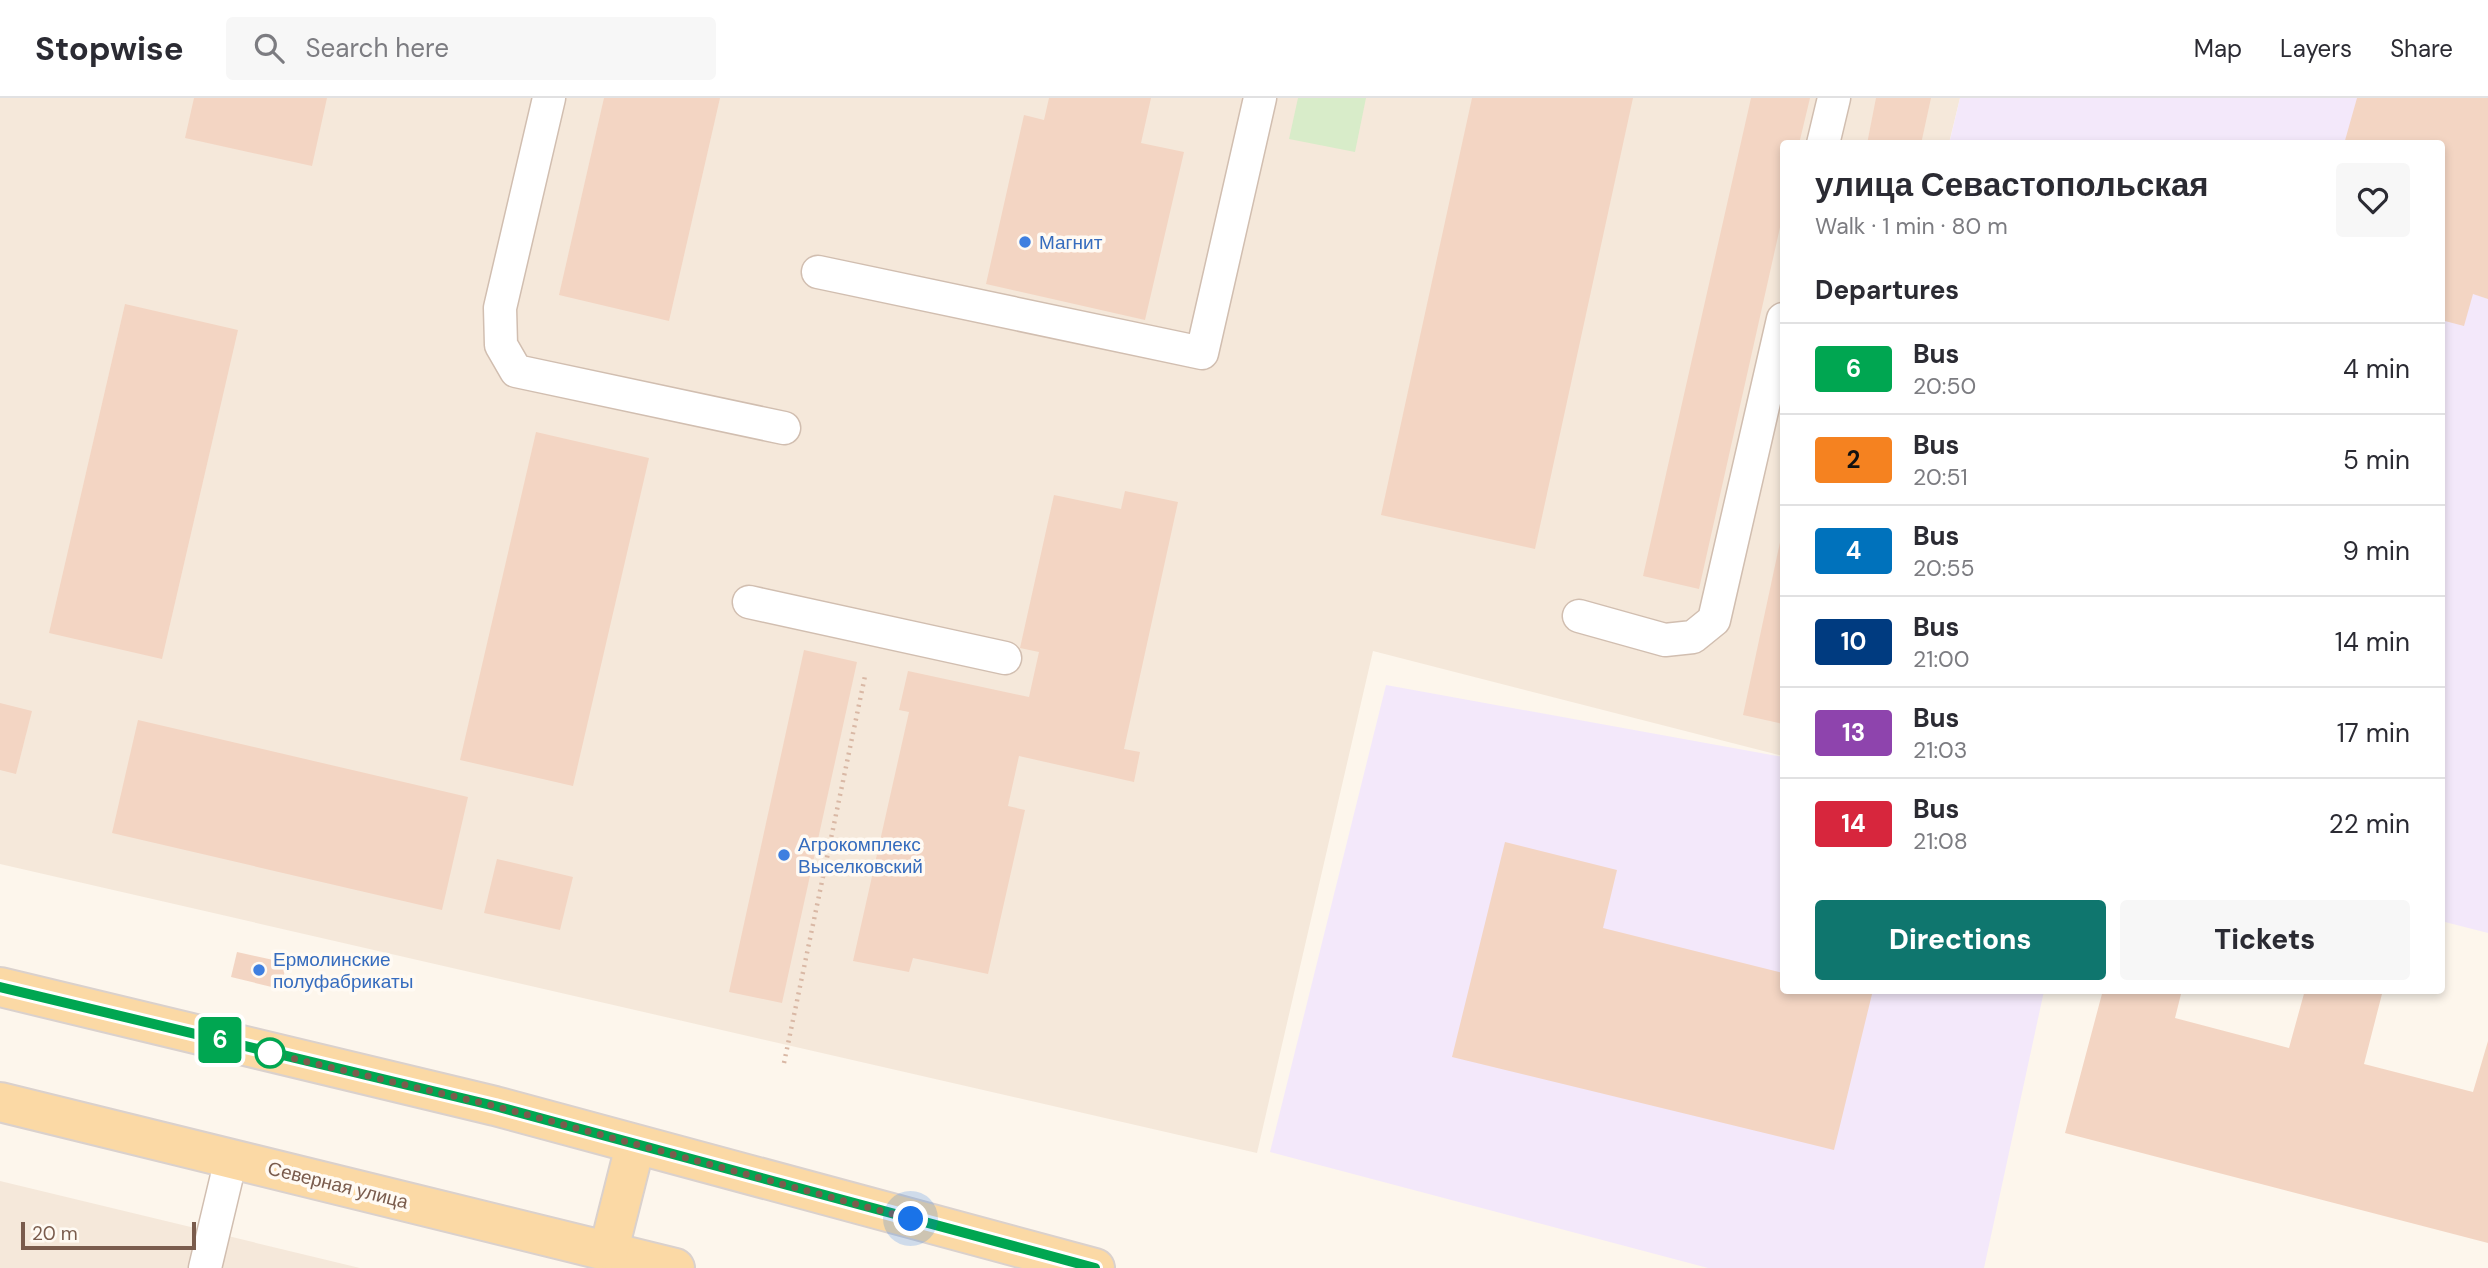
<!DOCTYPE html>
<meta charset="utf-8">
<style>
body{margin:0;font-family:"DM Sans",sans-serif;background:#f7f7f7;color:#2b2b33;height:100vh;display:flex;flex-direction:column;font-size:26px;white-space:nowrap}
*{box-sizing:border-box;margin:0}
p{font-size:23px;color:#7c7c81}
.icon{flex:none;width:38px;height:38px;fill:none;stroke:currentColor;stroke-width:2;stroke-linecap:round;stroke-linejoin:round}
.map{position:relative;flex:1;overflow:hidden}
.panel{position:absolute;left:1780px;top:42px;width:665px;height:854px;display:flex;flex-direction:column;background:#fff;border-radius:7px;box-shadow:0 4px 10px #0003}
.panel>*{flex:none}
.badge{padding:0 14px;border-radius:5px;font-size:24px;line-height:46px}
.scale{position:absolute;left:21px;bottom:18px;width:175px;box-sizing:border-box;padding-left:7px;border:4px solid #7a5c4d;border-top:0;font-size:19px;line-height:24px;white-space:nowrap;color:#7a5c4d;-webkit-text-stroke:5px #fffaf3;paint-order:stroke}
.you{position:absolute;width:35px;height:35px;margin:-18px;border:5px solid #fff;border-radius:50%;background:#1a73e8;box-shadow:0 0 0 10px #1a73e833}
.map>.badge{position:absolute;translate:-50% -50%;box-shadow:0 0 0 4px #fff}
h2{padding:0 35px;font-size:26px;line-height:63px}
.round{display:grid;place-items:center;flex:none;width:74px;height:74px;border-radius:7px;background:#f7f7f7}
.overview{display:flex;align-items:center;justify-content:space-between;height:119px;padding:0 35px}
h1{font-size:33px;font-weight:800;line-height:52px}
.cta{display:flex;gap:14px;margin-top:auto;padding:14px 35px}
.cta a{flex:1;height:80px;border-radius:7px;background:#0f766e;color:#fff;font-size:28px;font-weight:800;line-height:80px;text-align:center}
.cta a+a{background:#f7f7f7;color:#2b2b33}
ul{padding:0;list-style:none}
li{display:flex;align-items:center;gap:21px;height:91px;padding:0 35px;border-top:2px solid #e1e1e2}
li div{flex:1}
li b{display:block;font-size:26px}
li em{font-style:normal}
li .badge{min-width:77px;font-weight:700;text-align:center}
header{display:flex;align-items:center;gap:42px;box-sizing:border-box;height:98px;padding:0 35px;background:#fff;border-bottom:2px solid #e1e1e2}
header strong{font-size:33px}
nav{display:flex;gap:38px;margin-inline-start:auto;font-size:24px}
.search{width:490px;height:63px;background:#f7f7f7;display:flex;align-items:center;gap:18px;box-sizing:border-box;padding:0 24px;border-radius:7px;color:#7c7c81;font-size:26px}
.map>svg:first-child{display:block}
.residential{fill:#f5e8da}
.education{fill:#f3e8fa}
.green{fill:#d8ecc9}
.building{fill:#f3d5c3}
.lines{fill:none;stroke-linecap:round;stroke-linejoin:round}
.lane-casing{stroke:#d1beb0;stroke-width:35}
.primary-casing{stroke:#dad1cd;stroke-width:42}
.path{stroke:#d9b8a5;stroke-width:4.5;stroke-dasharray:2 5;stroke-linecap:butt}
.lane{stroke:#fff;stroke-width:32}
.primary{stroke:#fbd9a5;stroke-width:38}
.line-casing{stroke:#fff;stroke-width:16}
.line{stroke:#00a651;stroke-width:10}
.walk{stroke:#7a5c4d;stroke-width:7;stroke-dasharray:0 12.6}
.shop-dot{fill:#3f7fe0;stroke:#fffaf3;stroke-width:2.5}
.stop-dot{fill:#fff;stroke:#00a651;stroke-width:3.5}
.labels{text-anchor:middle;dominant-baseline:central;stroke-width:7;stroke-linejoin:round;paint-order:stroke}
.shop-label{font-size:19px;fill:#366cbe;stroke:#fffaf3;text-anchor:start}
.street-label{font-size:19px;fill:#7a5c4d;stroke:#fffaf3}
</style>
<header>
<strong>Stopwise</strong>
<div class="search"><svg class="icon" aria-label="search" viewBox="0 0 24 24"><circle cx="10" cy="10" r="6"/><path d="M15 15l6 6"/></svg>Search here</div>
<nav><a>Map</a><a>Layers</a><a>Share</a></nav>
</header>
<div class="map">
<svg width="2488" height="1170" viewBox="0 0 2488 1170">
<rect width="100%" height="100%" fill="#fdf6ec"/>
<g class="residential">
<path d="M0,0H1960L1949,45L1783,46V658L1373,553L1257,1055L0,766Z"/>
<path d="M0,1083L360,1170H0Z"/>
</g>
<g class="education">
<path d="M1960,0H2488V835L2441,823V46H1949Z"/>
<path d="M1386,587L1783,659V892L2044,893L1984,1170H1708L1270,1054Z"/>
</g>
<path class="green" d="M1298,0H1366L1355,54L1289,41Z"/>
<g class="building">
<path d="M194,0H327L312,68L185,40Z"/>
<path d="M604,0H720L669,223L559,197Z"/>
<path d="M1049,0H1151L1141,45L1184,54L1145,222L986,186L1024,17L1044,22Z"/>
<path d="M1472,0H1633L1535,451L1381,417Z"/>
<path d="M1751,0H1810L1799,46H1783V116L1699,491L1643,478Z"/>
<path d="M1876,0H1931L1921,46H1867Z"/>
<path d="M2357,0H2488V201L2473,196L2464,228L2441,222V46H2344Z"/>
<path d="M125,206L238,232L162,561L49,535Z"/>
<path d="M536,334L649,360L573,688L460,662Z"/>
<path d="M1125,393L1178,404L1124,651L1140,654L1134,684L1019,658L1008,708L1025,712L988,876L913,860L909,874L853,863L909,614L899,612L908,573L1029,599L1039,554L1020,550L1054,397L1121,411Z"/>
<path d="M1782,435L1783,436V626L1743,617Z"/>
<path d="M804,552L857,564L782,905L729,894Z"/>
<path d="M0,605L32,613L16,676L0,672Z"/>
<path d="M138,622L468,699L442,812L112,735Z"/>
<path d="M1505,744L1617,772L1603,830L1783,875V892H1873L1834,1052L1452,959Z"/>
<path d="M497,761L573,779L560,832L484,815Z"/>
<path d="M237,854L287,865L280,891L231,879Z"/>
<path d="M2103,892H2182L2175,920L2289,950L2305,892H2383L2364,966L2473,994L2488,943V1145L2065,1035Z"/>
</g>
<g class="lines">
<g class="lane-casing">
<g id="lane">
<path d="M549,0L500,210L501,247L516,273L784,330"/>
<path d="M1823,46L1834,0"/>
<path d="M818,174L1202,255L1260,0"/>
<path d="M749,504L1005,560"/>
<path d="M1579,518L1665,542L1693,539L1714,522L1783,221"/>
<path d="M205,1170L231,1061"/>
</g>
</g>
<g class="primary-casing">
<g id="primary">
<path d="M0,889L495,1008L1095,1170"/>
<path d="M0,1004L675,1170"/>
<path d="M609,1151L635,1048"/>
</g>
</g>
<path class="path" d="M784,965L865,578"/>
<use href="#lane" class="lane"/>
<use href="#primary" class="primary"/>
</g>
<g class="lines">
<g class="line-casing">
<path id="line" d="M0,889L495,1008L1095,1170"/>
</g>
<use href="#line" class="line"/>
<path class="walk" d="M270,955L495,1008L911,1121"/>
</g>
<g class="shop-dot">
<circle cx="1025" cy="144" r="7"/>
<circle cx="784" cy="757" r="7"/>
<circle cx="259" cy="872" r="7"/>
</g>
<circle class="stop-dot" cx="270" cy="955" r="14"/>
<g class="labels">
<g class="shop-label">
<text x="1039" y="144">Магнит</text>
<text x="798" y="746">Агрокомплекс<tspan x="798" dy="22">Выселковский</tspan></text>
<text x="273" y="861">Ермолинские<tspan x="273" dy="22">полуфабрикаты</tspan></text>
</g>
<g class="street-label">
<text transform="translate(338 1087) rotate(14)">Северная улица</text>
</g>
</g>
</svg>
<div class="scale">20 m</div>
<div class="you" style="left:911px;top:1121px"></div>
<b class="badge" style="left:220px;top:942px;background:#00a651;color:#fff">6</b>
<section class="panel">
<div class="overview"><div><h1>улица Севастопольская</h1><p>Walk · 1 min · 80 m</p></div><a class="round"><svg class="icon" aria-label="heart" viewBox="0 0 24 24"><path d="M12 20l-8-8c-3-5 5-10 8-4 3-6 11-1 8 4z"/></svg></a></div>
<h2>Departures</h2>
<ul>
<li><span class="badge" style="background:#00a651;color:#fff">6</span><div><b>Bus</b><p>20:50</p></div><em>4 min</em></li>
<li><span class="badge" style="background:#f58220;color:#111">2</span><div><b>Bus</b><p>20:51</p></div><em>5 min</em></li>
<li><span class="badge" style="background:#0072bc;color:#fff">4</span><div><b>Bus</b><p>20:55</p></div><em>9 min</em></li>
<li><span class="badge" style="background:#003b80;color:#fff">10</span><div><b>Bus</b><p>21:00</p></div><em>14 min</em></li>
<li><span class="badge" style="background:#8e44ad;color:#fff">13</span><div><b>Bus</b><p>21:03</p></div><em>17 min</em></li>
<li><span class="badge" style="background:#d7263d;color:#fff">14</span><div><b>Bus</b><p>21:08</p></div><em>22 min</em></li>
</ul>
<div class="cta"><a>Directions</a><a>Tickets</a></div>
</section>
</div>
